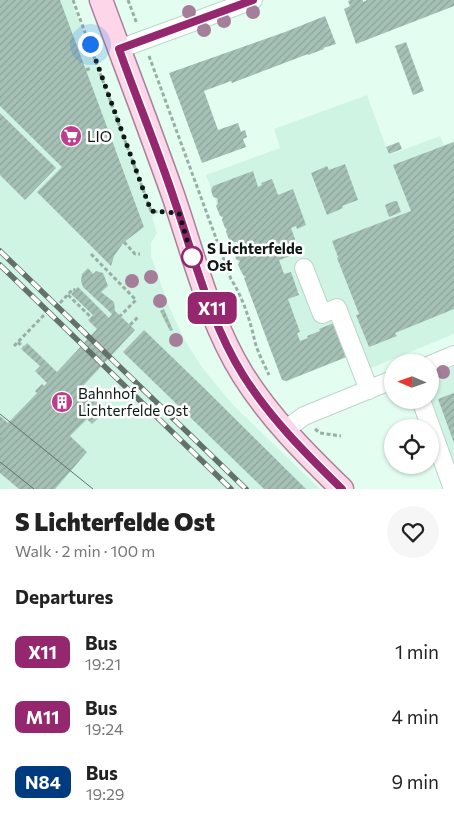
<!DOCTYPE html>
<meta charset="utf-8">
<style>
body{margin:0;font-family:Commissioner,sans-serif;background:#f6f6f6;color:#222;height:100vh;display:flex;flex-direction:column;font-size:19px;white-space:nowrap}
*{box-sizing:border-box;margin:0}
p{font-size:16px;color:#767676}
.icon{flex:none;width:28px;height:28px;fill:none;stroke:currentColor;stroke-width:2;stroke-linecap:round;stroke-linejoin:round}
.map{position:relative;height:489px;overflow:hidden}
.drawer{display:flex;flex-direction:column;background:#fff;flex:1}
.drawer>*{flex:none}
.badge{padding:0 10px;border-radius:8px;font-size:18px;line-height:32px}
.needle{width:32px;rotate:272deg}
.buttons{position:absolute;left:384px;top:354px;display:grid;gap:10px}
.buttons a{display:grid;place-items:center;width:55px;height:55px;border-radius:50%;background:#fff;box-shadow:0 1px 4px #0004;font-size:25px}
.you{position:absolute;width:25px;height:25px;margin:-12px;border:4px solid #fff;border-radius:50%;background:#1a73e8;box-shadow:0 0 0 8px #1a73e833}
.map>.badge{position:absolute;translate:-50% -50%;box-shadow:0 0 0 2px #fff}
h2{padding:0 15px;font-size:19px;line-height:45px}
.round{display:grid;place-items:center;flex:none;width:52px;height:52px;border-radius:26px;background:#f6f6f6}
.summary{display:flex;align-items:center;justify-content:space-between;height:85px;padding:0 15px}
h1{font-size:24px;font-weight:800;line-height:38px}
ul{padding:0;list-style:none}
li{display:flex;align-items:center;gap:15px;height:65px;padding:0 15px}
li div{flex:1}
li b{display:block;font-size:19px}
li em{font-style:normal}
li .badge{min-width:55px;font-weight:700;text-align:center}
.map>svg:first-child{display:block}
.built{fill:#d0f4e4}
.building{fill:url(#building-hatch)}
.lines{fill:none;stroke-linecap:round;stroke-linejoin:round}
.minor-casing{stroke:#bbd6ca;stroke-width:20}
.major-casing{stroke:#a98296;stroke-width:25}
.path{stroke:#99afa5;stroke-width:3;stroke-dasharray:4 2.5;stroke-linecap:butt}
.minor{stroke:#fff;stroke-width:18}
.major{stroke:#fdd6ea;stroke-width:22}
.tram{stroke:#62726b;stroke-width:1}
.rail-casing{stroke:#62726b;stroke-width:5.5}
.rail{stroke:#fff;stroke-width:4;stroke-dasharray:11;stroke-linecap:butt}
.tree{fill:#a57e99}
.line-casing{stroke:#fff;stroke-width:11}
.line{stroke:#95276e;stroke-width:8}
.walk{stroke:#0e1814;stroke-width:5;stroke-dasharray:0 9}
.stop-dot{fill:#fff;stroke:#95276e;stroke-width:2.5}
.labels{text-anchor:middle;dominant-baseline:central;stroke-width:5;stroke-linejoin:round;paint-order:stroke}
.poi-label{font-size:15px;fill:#0e1814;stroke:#fff;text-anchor:start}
.stop-label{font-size:15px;font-weight:bold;fill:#0e1814;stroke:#fff;text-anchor:start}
</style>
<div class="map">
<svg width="454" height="489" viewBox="0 0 454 489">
<defs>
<pattern id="building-hatch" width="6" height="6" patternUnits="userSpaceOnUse" patternTransform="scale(1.25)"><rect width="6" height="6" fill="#a5c0b4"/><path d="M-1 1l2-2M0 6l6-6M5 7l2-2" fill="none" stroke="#8da49a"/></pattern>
</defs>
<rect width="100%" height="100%" fill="#e3fef1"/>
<g class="built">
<path d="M0,0H71L155,216L152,217L157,233L151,243V256L168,304L183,337L201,366L233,405L320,489H0Z"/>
<path d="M367,95L389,155L440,136L444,145L454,141V334L366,370L359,352L286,382L282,380L206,175L280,148L274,129Z"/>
<path d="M454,366V465L430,397V379L433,376Z"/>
</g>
<g class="building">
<path d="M0,0H60L144,227L124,242L114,256L111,266L37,192L62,167L0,106Z"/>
<path d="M351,0H363V2L367,0H454V6L356,44L344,9L350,6L348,1Z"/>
<path d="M325,16L336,44L323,48L324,49L308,55V54L232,83L231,81L204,91L218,130L238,123L241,132L245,130L247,137L243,139L246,147L202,163L169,73L285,32Z"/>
<path d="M406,42L424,91L413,95L395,46Z"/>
<path d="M0,113L56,168L25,200L0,175Z"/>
<path d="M399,142L402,149L389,154L386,147Z"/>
<path d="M454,142V309L395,333L397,336L369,347L356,315L359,314L337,258L338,257L332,241L411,211L393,165Z"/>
<path d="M345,164L358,200L342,206L343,208L327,215L311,173L327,166L329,170Z"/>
<path d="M253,171L258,187L262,185L261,183L272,179L278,195L293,189L306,225L297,229L296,226L291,228L300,253L279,260L284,274L291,272L299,295L288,299L300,332L297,333L300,341L308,338L307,336L320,331L319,329L336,322L349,356L286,381L282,380L244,278L246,277L243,275L238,265L240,261L236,259L234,252L235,248L239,247L237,242H230L226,232L227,229L225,228L222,220L223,217L220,216L216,206L218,203L217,198L213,197L211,190L213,186Z"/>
<path d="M394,201H397L401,212L389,217L385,205Z"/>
<path d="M88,268L93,274L96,271L103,273L108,286L101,292L114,302L115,311L135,330L82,387L106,411L92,424L87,419L70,436L87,452L55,489H19L0,473V416L8,423L37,393L35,391L42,384L44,386L47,383L35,371L40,366L21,349L27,343L57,372L97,329L88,320L93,315L71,294L78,287L109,318L112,314L83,287L81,281L82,274Z"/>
<path d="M164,309L173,330L170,331L160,311Z"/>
<path d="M144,330L203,387L306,489H264L123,352Z"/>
<path d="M454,393V443L438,399Z"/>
</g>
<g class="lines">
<g class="minor-casing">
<g id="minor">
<path d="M119,49L253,0"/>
<path d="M304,268L322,314L337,308L369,390"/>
<path d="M430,365L454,355"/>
<path d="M421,400L453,489"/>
<path d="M285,430L304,416L392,380"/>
</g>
</g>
<g class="major-casing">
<path id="major" d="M101,0C125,65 150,130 173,195C194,256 209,320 243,375C270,418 306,454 342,489"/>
</g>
<g class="path">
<path d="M73,0L151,211L158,212"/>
<path d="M128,0L137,24"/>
<path d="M149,56L231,279C243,298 250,320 255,342C258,353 264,364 269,375"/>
<path d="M86,70L91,68"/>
<path d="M124,242L135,254H140"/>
<path d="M91,254L136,300L120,316"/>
<path d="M68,295L95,321"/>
<path d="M60,303L73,289L75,290"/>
<path d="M130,325L139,316"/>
<path d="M18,342L23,347"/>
<path d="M14,346L45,314"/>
<path d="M315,429L320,433L341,436"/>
<path d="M0,438L1,439"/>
</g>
<use href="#minor" class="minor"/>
<use href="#major" class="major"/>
<g class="tram">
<path d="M0,414L93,489"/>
<path d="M0,462L34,489"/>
</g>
<g class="rail-casing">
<g id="rail">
<path d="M0,251L246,489"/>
<path d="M0,265L231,489"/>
</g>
</g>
<use href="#rail" class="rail"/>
</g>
<g class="tree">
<circle cx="189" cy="12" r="7"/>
<circle cx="253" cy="12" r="7"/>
<circle cx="224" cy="21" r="7"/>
<circle cx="204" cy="30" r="7"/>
<circle cx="151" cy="277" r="7"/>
<circle cx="132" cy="281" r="7"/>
<circle cx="160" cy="301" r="7"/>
<circle cx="176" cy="340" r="7"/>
<circle cx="443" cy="372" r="7"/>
</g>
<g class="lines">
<g class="line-casing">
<path id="line" d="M253,0L119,49C137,100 158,150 175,202C195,260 210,322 243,375C270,418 306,454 342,489"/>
</g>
<use href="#line" class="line"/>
<path class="walk" d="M90,44L151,211L179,213L192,257"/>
</g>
<defs>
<g id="supermarket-disc" transform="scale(1.125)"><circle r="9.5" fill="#bd3e8b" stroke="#fff"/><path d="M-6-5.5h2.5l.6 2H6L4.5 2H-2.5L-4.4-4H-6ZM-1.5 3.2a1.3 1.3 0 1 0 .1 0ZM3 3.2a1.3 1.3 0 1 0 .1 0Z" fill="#fff"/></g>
<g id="building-disc" transform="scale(1.125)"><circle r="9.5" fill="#bd3e8b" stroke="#fff"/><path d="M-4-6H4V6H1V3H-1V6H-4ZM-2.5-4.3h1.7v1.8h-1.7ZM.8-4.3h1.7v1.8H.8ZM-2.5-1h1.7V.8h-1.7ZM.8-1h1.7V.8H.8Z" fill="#fff"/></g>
</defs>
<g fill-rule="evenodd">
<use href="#supermarket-disc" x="71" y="136"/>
<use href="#building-disc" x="62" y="402"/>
</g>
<circle class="stop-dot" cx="192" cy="257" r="10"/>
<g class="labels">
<g class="poi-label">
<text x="87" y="136">LIO</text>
<text x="78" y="393">Bahnhof<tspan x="78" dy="17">Lichterfelde Ost</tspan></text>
</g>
<g class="stop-label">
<text x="207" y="248">S Lichterfelde<tspan x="207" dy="17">Ost</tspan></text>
</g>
</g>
</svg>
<div class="buttons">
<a><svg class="needle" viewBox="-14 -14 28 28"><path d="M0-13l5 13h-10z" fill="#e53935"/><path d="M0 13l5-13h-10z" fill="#767676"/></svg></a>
<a><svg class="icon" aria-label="locate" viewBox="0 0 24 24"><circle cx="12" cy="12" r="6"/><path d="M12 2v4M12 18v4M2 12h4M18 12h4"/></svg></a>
</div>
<div class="you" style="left:90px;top:44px"></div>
<b class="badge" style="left:212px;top:308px;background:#95276e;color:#fff">X11</b>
</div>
<section class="drawer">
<div class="summary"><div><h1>S Lichterfelde Ost</h1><p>Walk · 2 min · 100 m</p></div><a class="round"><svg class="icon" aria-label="heart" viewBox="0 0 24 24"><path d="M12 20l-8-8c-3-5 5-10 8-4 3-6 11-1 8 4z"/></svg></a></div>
<h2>Departures</h2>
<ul>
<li><span class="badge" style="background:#95276e;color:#fff">X11</span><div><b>Bus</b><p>19:21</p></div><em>1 min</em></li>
<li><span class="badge" style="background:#95276e;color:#fff">M11</span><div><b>Bus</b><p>19:24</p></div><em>4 min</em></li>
<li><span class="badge" style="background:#003b80;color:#fff">N84</span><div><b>Bus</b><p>19:29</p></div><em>9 min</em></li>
</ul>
</section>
